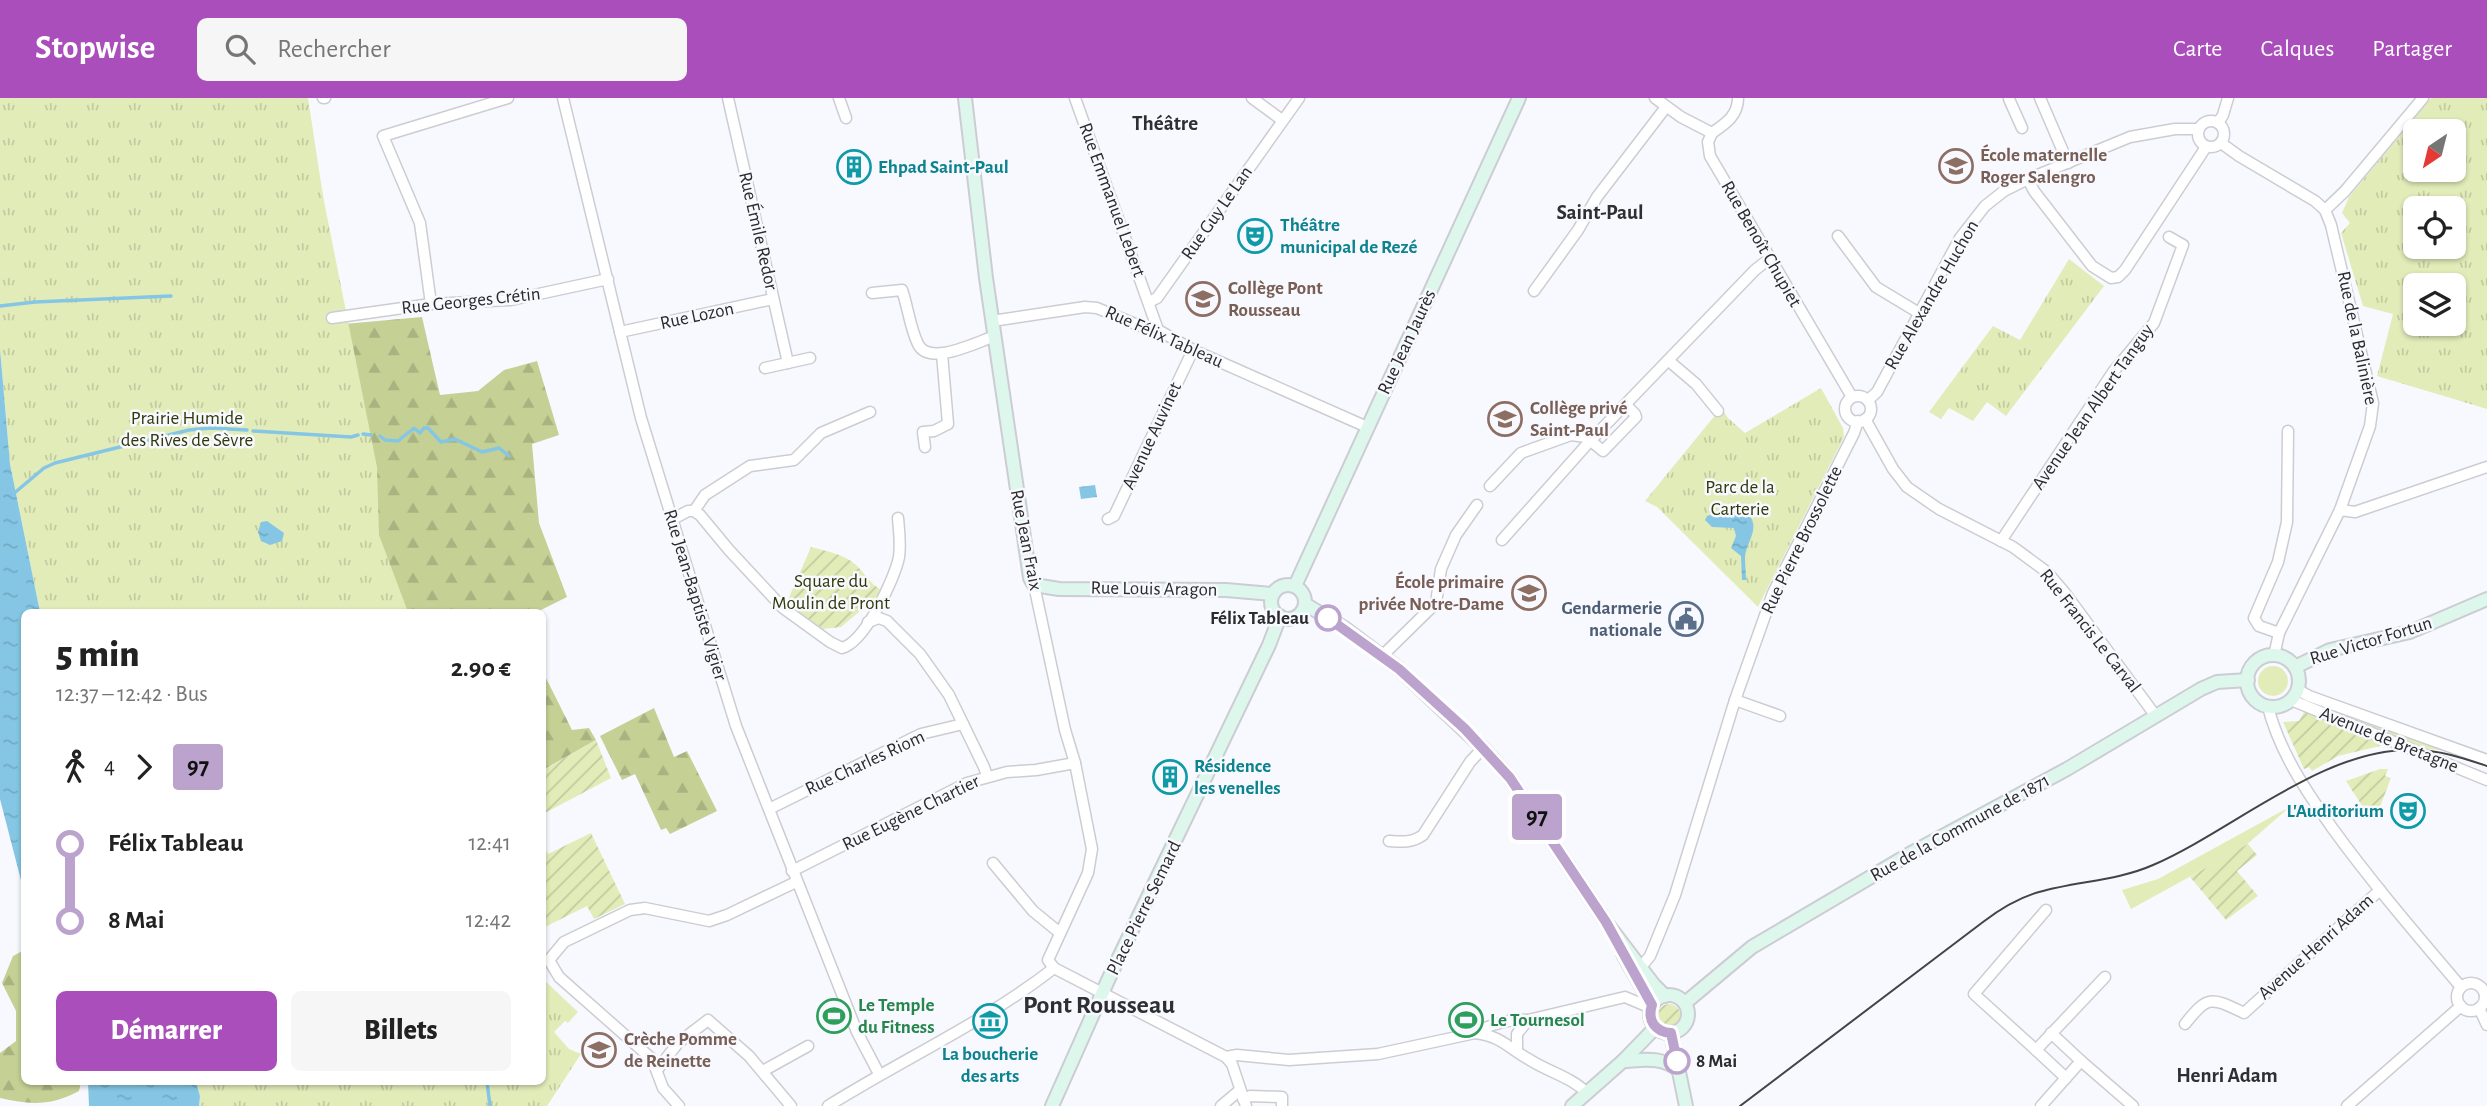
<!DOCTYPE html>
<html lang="fr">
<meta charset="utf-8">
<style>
body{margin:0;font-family:"Alegreya Sans",sans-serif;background:#f6f6f6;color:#222;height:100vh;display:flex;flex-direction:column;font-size:26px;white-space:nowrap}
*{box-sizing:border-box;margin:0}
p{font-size:23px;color:#767676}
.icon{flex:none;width:38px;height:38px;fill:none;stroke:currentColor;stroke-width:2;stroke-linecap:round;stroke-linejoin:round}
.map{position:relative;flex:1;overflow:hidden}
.sheet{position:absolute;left:21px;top:511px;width:525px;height:476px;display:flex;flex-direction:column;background:#fff;border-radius:10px;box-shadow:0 2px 5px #0004}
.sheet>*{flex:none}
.badge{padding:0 14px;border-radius:5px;font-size:24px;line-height:46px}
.needle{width:46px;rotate:215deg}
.controls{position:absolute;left:2403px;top:21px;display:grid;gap:14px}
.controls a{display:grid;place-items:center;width:63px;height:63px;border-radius:10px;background:#fff;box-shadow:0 2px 5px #0004;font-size:35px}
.map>.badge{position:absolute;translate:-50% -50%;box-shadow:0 0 0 4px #fff}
.legs{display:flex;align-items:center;gap:10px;height:77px;padding:0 35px;font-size:23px}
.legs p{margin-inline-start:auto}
.head{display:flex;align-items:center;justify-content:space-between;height:119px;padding:0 35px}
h1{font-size:38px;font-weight:800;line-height:52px}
.button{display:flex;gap:14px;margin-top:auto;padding:14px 35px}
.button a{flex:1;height:80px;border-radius:10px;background:#a94eba;color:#fff;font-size:28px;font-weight:800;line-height:80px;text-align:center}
.button a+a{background:#f6f6f6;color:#222}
ul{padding:0 35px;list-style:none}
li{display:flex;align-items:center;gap:24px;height:77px;font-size:26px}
li i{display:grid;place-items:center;width:10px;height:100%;margin:0 9px;background:currentColor}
li i::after{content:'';width:18px;height:18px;margin:-9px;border:5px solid;border-radius:50%;background:#fff}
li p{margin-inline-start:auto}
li:first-child i{background:linear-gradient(#0000 50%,currentColor 0)}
li:last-child i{background:linear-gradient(currentColor 50%,#0000 0)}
header{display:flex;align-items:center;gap:42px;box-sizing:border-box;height:98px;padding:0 35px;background:#a94eba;color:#fff}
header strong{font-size:33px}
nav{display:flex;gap:38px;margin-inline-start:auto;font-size:24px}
.search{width:490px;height:63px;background:#f6f6f6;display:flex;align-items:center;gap:18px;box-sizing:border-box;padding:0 24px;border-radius:10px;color:#767676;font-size:26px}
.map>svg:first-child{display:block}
.grass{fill:#e2ecb9}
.forest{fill:url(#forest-firs)}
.park{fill:url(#park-tufts);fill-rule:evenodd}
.garden{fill:url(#garden-furrows)}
.water{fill:url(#water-ripples)}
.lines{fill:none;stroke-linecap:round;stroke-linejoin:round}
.stream{stroke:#84c6e4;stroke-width:3.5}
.street-casing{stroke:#cccdd2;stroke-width:13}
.secondary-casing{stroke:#cccdd2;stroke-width:16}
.street{stroke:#fff;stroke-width:10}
.secondary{stroke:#def7ed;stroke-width:12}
.tram{stroke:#444447;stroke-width:2}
.line-1-casing{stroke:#fff;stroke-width:16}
.line-1{stroke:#bca3ce;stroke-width:10}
.stop-1-dot{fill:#fff;stroke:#bca3ce;stroke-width:3.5}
.labels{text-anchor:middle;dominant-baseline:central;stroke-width:5;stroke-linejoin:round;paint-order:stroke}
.education-label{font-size:19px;font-weight:bold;fill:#785e54;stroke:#f8f9fe;text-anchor:start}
.culture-label{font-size:19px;font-weight:bold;fill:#0d838f;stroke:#f8f9fe;text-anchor:start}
.street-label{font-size:19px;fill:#2b2b2d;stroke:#f8f9fe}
.park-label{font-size:19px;fill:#313709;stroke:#f8f9fe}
.service-label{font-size:19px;font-weight:bold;fill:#4e5e75;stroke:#f8f9fe;text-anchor:end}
.stop-label{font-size:19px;font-weight:bold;fill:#2b2b2d;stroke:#f8f9fe;text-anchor:end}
.leisure-label{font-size:19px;font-weight:bold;fill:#27864d;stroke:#f8f9fe;text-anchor:start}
.neighbourhood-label{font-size:21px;font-weight:bold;fill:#2e2f33;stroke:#f8f9fe}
.district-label{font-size:26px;font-weight:bold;fill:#2e2f33;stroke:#f8f9fe}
</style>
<header>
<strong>Stopwise</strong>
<div class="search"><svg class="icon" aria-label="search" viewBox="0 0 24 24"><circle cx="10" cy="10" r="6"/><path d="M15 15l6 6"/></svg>Rechercher</div>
<nav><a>Carte</a><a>Calques</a><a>Partager</a></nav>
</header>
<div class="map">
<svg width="2487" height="1008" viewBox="0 0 2487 1008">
<defs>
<pattern id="forest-firs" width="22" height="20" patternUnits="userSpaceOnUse" patternTransform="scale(1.75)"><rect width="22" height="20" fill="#c5d095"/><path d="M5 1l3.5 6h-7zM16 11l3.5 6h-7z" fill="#a9b381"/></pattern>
<pattern id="park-tufts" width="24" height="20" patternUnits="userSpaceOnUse" patternTransform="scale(1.75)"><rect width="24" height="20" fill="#e2ecb9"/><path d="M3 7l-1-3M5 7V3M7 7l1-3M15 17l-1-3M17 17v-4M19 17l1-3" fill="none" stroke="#c2cb9f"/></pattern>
<pattern id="garden-furrows" width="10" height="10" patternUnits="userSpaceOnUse" patternTransform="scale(1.75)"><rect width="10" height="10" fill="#e2ecb9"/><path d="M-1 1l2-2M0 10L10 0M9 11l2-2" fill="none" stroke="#c2cb9f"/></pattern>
<pattern id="water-ripples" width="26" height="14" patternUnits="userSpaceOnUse" patternTransform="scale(1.75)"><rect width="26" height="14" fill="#84c6e4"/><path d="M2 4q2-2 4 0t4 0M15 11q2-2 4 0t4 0" fill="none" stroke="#72aac4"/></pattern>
</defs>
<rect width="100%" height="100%" fill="#f8f9fe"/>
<g class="grass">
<circle cx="2273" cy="583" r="15"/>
<path d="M2310,603L2441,648L2439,652L2412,649L2308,605Z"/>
<path d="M2291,708L2244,749L2131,811L2122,792L2158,781Z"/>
</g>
<g class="forest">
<path d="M422,219L440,297L478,293L504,272L537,263L559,337L532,346L539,425L567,499L537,514H379L333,227Z"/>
<path d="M542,572L572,632L589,630L596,642L543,672Z"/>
<path d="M654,610L674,659L687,653L717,713L670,736L666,730L661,732L635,676L622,682L600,638Z"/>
<path d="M24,852V984H81L79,993C51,1008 30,1007 0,1000V955L16,943V913L2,885L13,858Z"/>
</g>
<g class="park">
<path d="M0,0H308L323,98L377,369L379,437L408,514H40L10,366L0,251Z"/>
<path d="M2431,0H2487V311L2377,278L2393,216L2363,208L2341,135L2350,125L2342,115L2349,99ZM2454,33V72H2415V33ZM2454,110V149H2415V110ZM2415,187H2454V226H2415Z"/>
<path d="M2069,161L2104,188L2006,318L1987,304L1973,323L1949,310L1941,321L1929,314L1993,228L2020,242Z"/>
<path d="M1821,290L1843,330L1844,339L1758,509L1657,409L1645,403L1721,310L1728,320L1745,335Z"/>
<path d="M543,881L578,914L568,925L565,923L554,934L569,951L581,956L547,1008H199L200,998L196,984H542Z"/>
</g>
<g class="garden">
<path d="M811,449C826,453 843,456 855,466C865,475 871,488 884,493L841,529L823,531L786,506Z"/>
<path d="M2306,611L2378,641L2380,648L2338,658L2312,673L2309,669L2304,671L2283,624L2299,623Z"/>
<path d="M596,642L611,680L543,716V672Z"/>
<path d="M2380,671H2388L2385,678L2391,680L2375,722L2370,720L2346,683Z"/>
<path d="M591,735L625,806L594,821L587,808L543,830V746L548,756Z"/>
<path d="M2248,746L2257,757L2237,773L2258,798L2226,822L2190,779Z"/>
<circle cx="1669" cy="917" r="11"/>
</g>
<g class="water">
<path d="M0,251L10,366L40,514H24V794L0,701Z"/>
<path d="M1095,387L1097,399L1081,401L1079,389Z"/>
<path d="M1730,411L1745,413C1763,428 1747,442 1745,459C1745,467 1746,475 1746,482H1742L1741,458L1731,450L1736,438L1734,430L1712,429L1705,422L1707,418Z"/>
<path d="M267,423L284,435L282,443L270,447L261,443L258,434L261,424Z"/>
<path d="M88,984H196L200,998L199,1008H89Z"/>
</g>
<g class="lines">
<g class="stream">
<path d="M0,208L35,204L171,198"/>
<path d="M253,333L351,339L358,337"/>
<path d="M363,336L371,337"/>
<path d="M380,338L385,342L398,343L414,330L420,335L424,330H428L441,344L455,341L482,354L499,350L509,358"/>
<path d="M12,397L44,370L55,365L189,332L211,330L247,332"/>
<path d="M487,984L490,1008"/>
</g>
<g class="street-casing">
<g id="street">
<path d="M323,0H325"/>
<path d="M563,0L641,320L736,628L857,934L879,976"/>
<path d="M728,0L788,265"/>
<path d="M839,0L846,20"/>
<path d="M1075,0L1158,232"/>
<path d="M1252,0L1282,22"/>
<path d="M1655,0L1681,19L1712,35"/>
<path d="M2040,0L2068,65"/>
<path d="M2009,1L2022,30"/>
<circle cx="2211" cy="36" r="13"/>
<path d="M2218,25L2223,17L2228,0"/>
<path d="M1712,35L1708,44L1710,58L1852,299"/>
<path d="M1712,35C1725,26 1738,18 1738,0"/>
<path d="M2221,45L2239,58L2315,103L2325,112L2331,127L2373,305L2370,328L2340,412L2279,535L2274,558"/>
<path d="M2028,81L2034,93L2092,168L2111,180L2118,179L2125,172L2206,49"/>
<path d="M2325,112L2345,93L2423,0"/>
<path d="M1838,138L1876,189L1919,215"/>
<path d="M1534,193L1578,132L1597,99L1666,9"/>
<path d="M872,195L902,192C908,209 910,230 918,246C929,269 977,244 995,238"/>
<path d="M1149,204L1157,200L1299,0"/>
<path d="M431,206L420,125L383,38L508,0"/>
<path d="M332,220L431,206L511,202L608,181"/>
<path d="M992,223L1085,209L1097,210L1152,233L1158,232L1193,252L1367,329"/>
<path d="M620,234L773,201"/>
<path d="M1669,263L1696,286L1718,313"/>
<path d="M765,270L810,260"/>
<circle cx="1858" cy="311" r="13"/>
<path d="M1868,302L1877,294L1960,140L1985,108L2004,93L2028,81L2130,39L2175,31H2199"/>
<path d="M1865,321L1893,371L1907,389L1939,411L2013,449L2047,474L2065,495L2155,617"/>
<path d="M925,349L923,334L934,333L948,326L942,256"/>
<path d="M1490,388L1521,355L1571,337L1586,339L1603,353L1636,319L1635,316L1626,307"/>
<path d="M2340,412L2355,414L2487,369"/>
<path d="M694,413L705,397L750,368L794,362L821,335L870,314"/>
<path d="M673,421L688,413H694L700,417L729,452L783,510L830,544L842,550C865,544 895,480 899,459C901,446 899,433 898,420"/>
<path d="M1108,421L1114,418L1193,252"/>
<path d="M1502,442L1590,343L1755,172L1769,161"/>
<path d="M2001,443L2113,274L2154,225L2183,147L2169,139"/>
<path d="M1034,487L1065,632L1075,665L1092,751L1088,775L1048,862L1054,870"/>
<path d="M868,524L879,520L887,523L920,556L949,597L984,669L987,678"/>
<path d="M2279,535L2259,528L2254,520L2278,464L2287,424L2288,333"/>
<path d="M1382,558L1436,505L1441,471L1456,437L1477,407"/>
<path d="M2298,592L2309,598L2487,662"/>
<path d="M1735,602L1780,618"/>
<path d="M2291,602L2487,682"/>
<path d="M2268,609C2280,655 2306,693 2333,731C2373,786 2417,837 2461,889"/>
<path d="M769,711L921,636L963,626"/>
<path d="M1389,743C1402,744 1412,745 1423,737L1470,664L1483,650"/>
<path d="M993,765L1033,813L1060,835"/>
<path d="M792,773L967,685L1007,674L1036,672L1075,665"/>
<path d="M2046,812L1974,896L2036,952L2105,879"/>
<path d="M1641,869L1650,858L1675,797L1735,602L1773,495L1854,335L1858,323"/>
<path d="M1054,870L1226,959L1237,957L1289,962L1378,956L1475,935C1488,927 1513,920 1528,922L1625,899L1651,910"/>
<circle cx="2471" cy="899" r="14"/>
<path d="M2479,910L2487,927"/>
<path d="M2185,926C2208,897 2211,899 2244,915L2380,792"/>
<path d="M1476,935C1503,939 1508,950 1530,962C1549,974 1571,979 1587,995"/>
<path d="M2051,935L2081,963"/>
<path d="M1517,952V936L1528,922"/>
<path d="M2036,952L2066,980"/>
<path d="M1226,959L1232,966L1246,1008"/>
<path d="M657,972L678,945L708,922L749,958L791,1008"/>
<path d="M763,973L808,948"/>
<path d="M1243,1001L1250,998L1282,999V1008"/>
<path d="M679,1008L663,990L652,961L559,879L549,862L564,844L630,812L645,810L709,823L727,817L796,784"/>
<path d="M828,1008C903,961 985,924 1054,870"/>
<path d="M1221,1008L1240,992"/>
<path d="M2041,1008L2081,963L2133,1008"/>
<path d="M2347,1008L2461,908"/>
</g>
</g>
<g class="secondary-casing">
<g id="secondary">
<path d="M965,0L986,180L1030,480L1034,487L1059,491L1226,492L1273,496"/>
<circle cx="1288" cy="504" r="17"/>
<path d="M1295,488L1519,0"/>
<path d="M1305,506L1343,529L1399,571L1483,650L1510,680L1606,824L1654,887L1665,898"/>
<circle cx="2273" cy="583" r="26"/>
<path d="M2295,569L2330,552L2410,534L2487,501"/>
<path d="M1623,856L1652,907"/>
<circle cx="1669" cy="916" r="19"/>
<path d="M1685,905L1752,849L1913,754L2067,671L2201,591L2217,584L2248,582"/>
<path d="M1671,935L1686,1008"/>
<path d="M1623,963C1644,962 1661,958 1679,972"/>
<path d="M1052,1008L1109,880L1269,547L1280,518"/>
<path d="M1572,1008L1623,963L1655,930"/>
</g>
</g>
<use href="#street" class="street"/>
<use href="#secondary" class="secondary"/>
<path class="tram" d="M1740,1008L1983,824C2000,811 2018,800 2039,794C2076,783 2117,783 2153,767C2234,732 2324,649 2414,652C2440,652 2463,660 2487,668"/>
</g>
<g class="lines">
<g class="line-1-casing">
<path id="line-1" d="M1328,520L1399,571L1465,631L1510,680L1606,824L1652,907C1647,922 1655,934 1671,935L1677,963"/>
</g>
<use href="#line-1" class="line-1"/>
</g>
<defs>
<g id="school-ring" transform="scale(1.75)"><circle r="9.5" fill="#f8f9fe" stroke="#8d6e63" stroke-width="1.5"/><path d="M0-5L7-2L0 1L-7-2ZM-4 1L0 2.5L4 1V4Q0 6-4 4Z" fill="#8d6e63"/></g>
<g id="building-ring" transform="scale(1.75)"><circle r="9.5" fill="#f8f9fe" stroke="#0f9aa8" stroke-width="1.5"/><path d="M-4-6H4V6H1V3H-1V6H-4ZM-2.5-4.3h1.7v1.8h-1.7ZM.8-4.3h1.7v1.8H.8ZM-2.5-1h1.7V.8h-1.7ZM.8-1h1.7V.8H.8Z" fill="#0f9aa8"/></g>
<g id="theatre-ring" transform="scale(1.75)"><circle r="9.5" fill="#f8f9fe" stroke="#0f9aa8" stroke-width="1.5"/><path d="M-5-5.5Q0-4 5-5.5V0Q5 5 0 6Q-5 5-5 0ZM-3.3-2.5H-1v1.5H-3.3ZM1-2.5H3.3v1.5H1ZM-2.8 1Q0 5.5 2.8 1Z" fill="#0f9aa8"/></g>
<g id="civic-ring" transform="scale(1.75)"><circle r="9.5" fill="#f8f9fe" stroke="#5c6f8a" stroke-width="1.5"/><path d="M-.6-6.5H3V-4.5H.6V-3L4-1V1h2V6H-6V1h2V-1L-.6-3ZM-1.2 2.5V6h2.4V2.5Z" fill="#5c6f8a"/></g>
<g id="stadium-ring" transform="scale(1.75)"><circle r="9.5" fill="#f8f9fe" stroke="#2e9e5b" stroke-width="1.5"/><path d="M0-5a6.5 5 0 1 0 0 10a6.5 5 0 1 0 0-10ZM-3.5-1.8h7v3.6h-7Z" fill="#2e9e5b"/></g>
<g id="museum-ring" transform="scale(1.75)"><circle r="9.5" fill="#f8f9fe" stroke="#0f9aa8" stroke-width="1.5"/><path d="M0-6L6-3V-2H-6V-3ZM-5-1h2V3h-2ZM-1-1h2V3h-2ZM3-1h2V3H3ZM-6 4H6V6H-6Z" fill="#0f9aa8"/></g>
</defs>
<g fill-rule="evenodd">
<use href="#school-ring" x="1956" y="68"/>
<use href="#building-ring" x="854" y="69"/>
<use href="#theatre-ring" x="1255" y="138"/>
<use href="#school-ring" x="1203" y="201"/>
<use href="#school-ring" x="1505" y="321"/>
<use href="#school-ring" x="1529" y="495"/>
<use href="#civic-ring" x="1686" y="521"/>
<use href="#building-ring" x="1170" y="679"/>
<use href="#theatre-ring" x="2408" y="713"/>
<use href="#stadium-ring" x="834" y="918"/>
<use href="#stadium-ring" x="1466" y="922"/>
<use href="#museum-ring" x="990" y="923"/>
<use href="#school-ring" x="599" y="952"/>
</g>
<g class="stop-1-dot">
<circle cx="1328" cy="520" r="12"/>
<circle cx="1677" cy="963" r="12"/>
</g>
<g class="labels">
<g class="education-label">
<text x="1980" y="57">École maternelle<tspan x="1980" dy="22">Roger Salengro</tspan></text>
<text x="1228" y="190">Collège Pont<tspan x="1228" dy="22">Rousseau</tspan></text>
<text x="1530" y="310">Collège privé<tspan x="1530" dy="22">Saint-Paul</tspan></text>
<text x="1504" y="484" text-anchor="end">École primaire<tspan x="1504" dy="22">privée Notre-Dame</tspan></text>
<text x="624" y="941">Crèche Pomme<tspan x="624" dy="22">de Reinette</tspan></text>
</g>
<g class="culture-label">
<text x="878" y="69">Ehpad Saint-Paul</text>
<text x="1280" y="127">Théâtre<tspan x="1280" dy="22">municipal de Rezé</tspan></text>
<text x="1194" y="668">Résidence<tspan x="1194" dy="22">les venelles</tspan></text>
<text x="2384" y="713" text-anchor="end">L'Auditorium</text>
<text x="990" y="956" text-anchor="middle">La boucherie<tspan x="990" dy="22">des arts</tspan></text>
</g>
<g class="street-label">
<text transform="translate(1112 102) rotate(70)">Rue Emmanuel Lebert</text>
<text transform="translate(1217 115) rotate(-55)">Rue Guy Le Lan</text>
<text transform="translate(758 133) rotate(77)">Rue Émile Redor</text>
<text transform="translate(1761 146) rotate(60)">Rue Benoît Chupiet</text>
<text transform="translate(1932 197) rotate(-60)">Rue Alexandre Huchon</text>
<text transform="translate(471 203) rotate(-6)">Rue Georges Crétin</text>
<text transform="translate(697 218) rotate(-12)">Rue Lozon</text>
<text transform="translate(1164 239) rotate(24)">Rue Félix Tableau</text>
<text transform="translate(2357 240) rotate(78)">Rue de la Balinière</text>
<text transform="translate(1407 244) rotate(-65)">Rue Jean Jaurès</text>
<text transform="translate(2093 309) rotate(-55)">Avenue Jean Albert Tanguy</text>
<text transform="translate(1152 338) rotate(-65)">Avenue Auvinet</text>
<text transform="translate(1026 442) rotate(79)">Rue Jean Fraix</text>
<text transform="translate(1802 442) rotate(-64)">Rue Pierre Brossolette</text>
<text transform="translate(1154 491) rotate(1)">Rue Louis Aragon</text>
<text transform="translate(695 497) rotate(73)">Rue Jean-Baptiste Vigier</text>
<text transform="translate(2090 533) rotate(52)">Rue Francis Le Carval</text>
<text transform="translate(2371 543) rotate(-17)">Rue Victor Fortun</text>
<text transform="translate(2389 642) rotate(22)">Avenue de Bretagne</text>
<text transform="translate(865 665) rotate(-25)">Rue Charles Riom</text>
<text transform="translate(911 715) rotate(-26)">Rue Eugène Chartier</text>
<text transform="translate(1960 730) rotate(-29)">Rue de la Commune de 1871</text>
<text transform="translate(1144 810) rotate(-64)">Place Pierre Semard</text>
<text transform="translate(2316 849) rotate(-42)">Avenue Henri Adam</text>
</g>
<g class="park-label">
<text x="187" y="320">Prairie Humide<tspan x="187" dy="22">des Rives de Sèvre</tspan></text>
<text x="1740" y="389">Parc de la<tspan x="1740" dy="22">Carterie</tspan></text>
<text x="831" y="483">Square du<tspan x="831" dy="22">Moulin de Pront</tspan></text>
</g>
<g class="service-label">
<text x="1662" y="510">Gendarmerie<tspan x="1662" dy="22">nationale</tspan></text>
</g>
<g class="stop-label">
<text x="1309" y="520">Félix Tableau</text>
<text x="1696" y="963" text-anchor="start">8 Mai</text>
</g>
<g class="leisure-label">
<text x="858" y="907">Le Temple<tspan x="858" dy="22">du Fitness</tspan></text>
<text x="1490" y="922">Le Tournesol</text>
</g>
<g class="neighbourhood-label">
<text x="1165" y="25">Théâtre</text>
<text x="1600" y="114">Saint-Paul</text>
<text x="2227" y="977">Henri Adam</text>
</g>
<g class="district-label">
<text x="1099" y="907">Pont Rousseau</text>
</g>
</g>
</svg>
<div class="controls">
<a><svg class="needle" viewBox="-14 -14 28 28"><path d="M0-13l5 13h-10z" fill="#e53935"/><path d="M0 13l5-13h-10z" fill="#767676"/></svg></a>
<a><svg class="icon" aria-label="locate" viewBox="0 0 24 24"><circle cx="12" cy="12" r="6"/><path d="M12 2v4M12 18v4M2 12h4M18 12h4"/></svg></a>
<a><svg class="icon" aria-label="layers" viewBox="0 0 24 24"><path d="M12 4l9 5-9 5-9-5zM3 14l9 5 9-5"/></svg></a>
</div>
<b class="badge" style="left:1537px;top:719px;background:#bca3ce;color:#111">97</b>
<section class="sheet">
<div class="head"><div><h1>5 min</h1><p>12:37 – 12:42 · Bus</p></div><b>2.90 €</b></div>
<div class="legs"><svg class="icon" aria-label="walk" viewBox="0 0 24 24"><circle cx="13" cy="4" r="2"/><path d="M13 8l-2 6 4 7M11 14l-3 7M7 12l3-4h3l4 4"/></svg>4<svg class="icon" aria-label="forward" viewBox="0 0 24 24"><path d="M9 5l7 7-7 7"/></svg><b class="badge" style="background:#bca3ce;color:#111">97</b></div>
<ul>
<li><i style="color:#bca3ce"></i><b>Félix Tableau</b><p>12:41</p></li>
<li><i style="color:#bca3ce"></i><b>8 Mai</b><p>12:42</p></li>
</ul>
<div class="button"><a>Démarrer</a><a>Billets</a></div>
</section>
</div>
